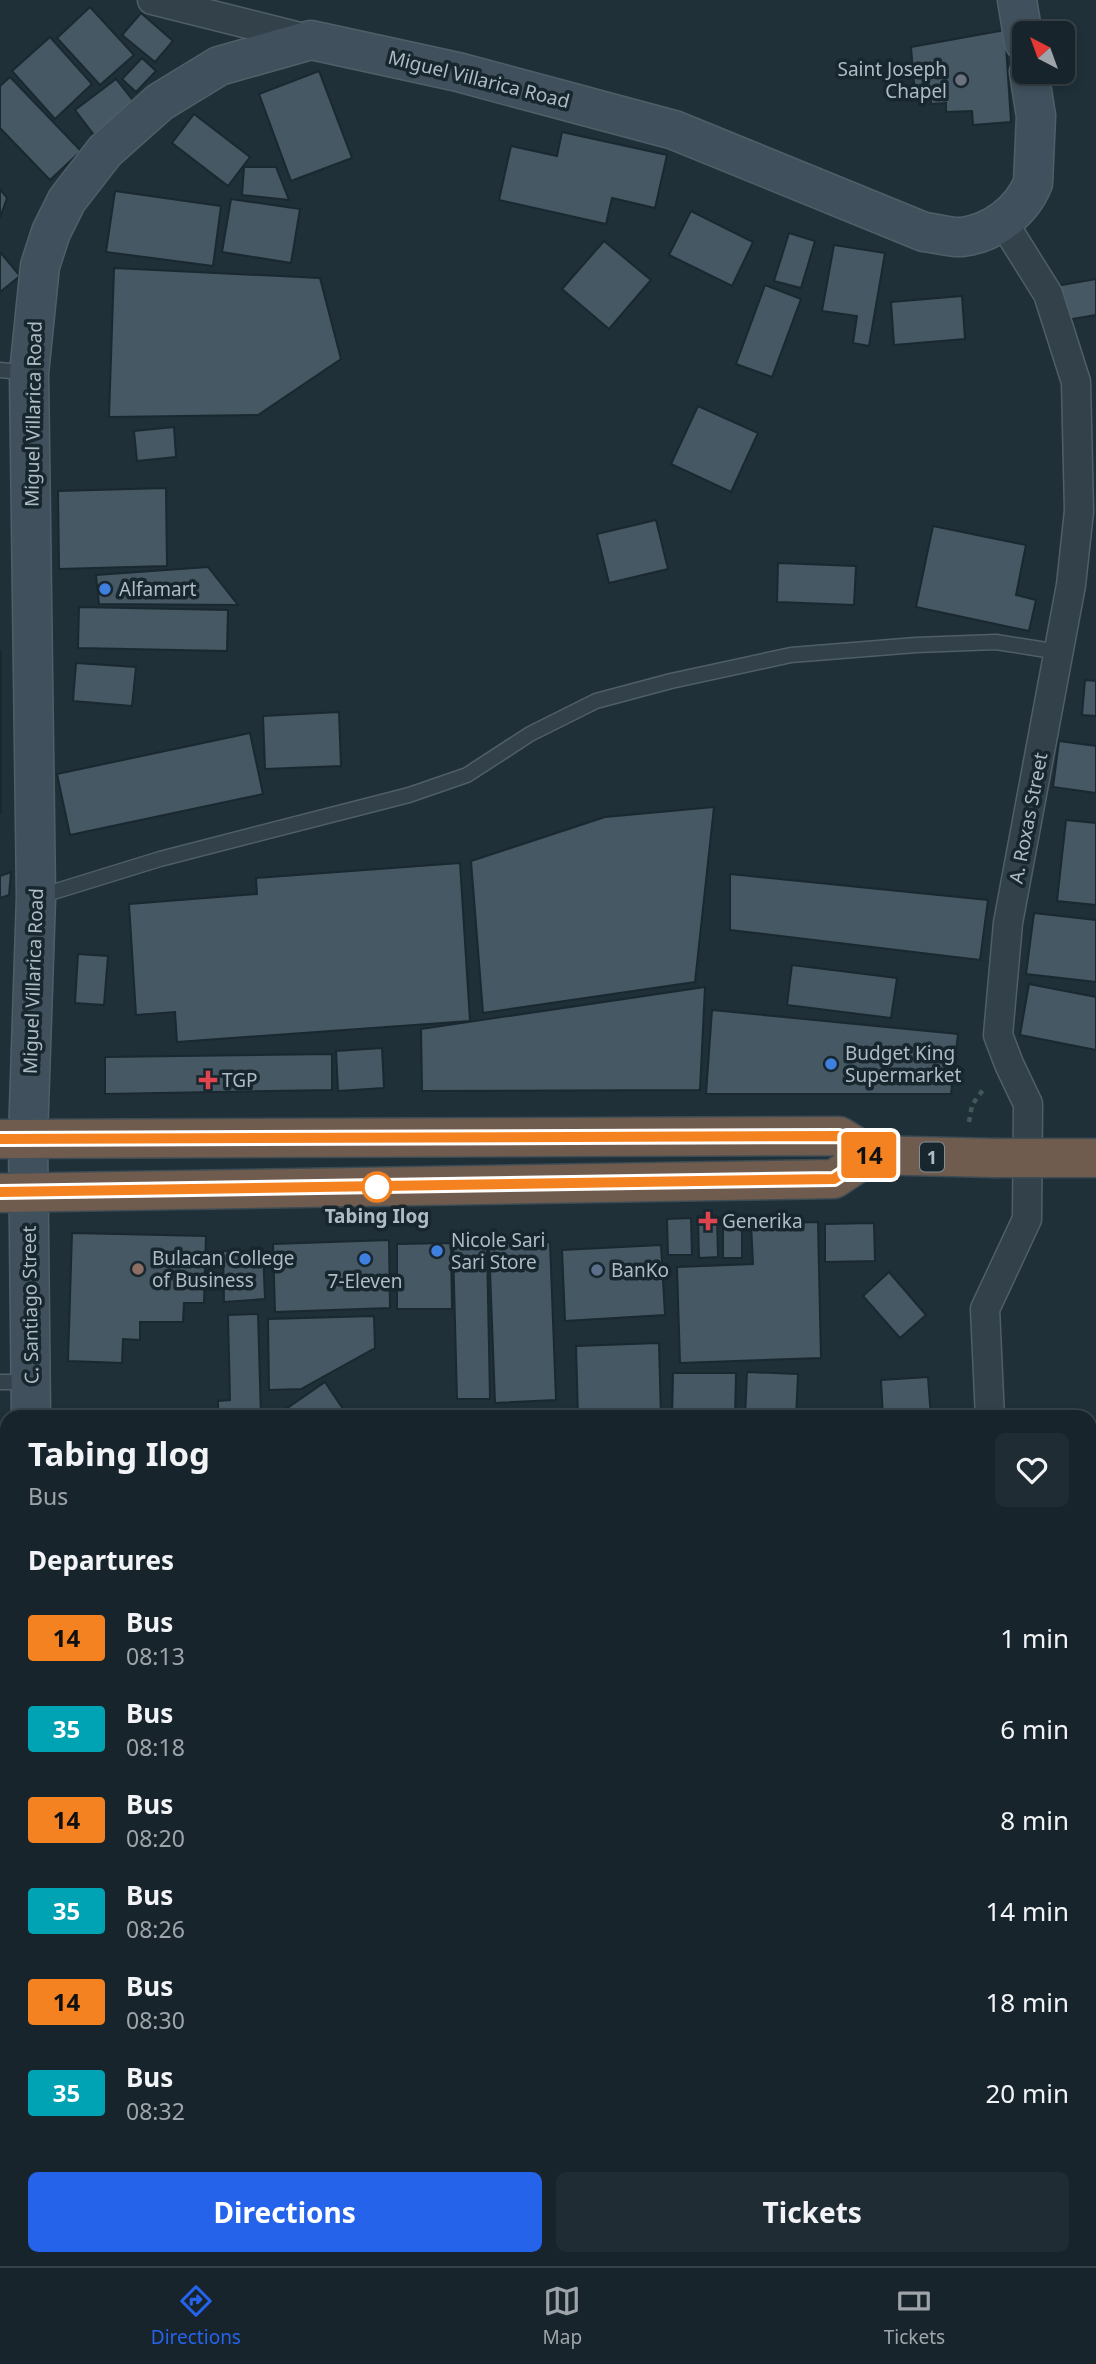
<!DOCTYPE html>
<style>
body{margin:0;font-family:"Noto Sans",sans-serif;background:#202c33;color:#f1f3f6;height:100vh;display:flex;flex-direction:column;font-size:26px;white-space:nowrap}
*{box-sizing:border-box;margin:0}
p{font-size:23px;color:#9ea4a9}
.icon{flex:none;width:38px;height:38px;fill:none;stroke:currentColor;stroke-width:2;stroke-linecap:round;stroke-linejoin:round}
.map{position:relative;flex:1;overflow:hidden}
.sheet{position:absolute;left:0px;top:1410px;width:1097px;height:856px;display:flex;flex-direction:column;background:#17242b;border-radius:21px 21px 0 0;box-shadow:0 4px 10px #0003,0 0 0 2px #364147}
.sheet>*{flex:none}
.badge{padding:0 14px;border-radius:5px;font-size:24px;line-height:46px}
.needle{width:46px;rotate:319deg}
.tools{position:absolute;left:1012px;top:21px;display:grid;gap:14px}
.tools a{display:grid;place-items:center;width:63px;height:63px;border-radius:10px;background:#17242b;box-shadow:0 4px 10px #0003,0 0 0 2px #364147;font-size:35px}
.map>.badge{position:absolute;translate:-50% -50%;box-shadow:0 0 0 4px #fff}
h2{padding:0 28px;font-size:26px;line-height:63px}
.round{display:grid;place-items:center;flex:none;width:74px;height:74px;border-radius:10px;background:#202c33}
.head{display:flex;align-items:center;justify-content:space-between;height:119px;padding:0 28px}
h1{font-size:33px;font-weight:700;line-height:52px}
.action{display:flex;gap:14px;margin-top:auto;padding:14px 28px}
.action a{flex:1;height:80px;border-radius:10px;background:#2563eb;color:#fff;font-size:28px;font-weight:700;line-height:80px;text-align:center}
.action a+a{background:#202c33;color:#f1f3f6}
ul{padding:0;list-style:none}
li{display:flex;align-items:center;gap:21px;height:91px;padding:0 28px}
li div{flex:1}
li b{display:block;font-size:26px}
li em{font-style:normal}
li .badge{min-width:77px;font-weight:700;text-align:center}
.tabs{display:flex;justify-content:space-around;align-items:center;height:98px;border-top:2px solid #364147;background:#17242b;font-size:19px;color:#9ea4a9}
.tabs a{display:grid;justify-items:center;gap:4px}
.tabs .on{color:#2563eb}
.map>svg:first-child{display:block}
.building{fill:#455863;stroke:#1a2830;stroke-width:2}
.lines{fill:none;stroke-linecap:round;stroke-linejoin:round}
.lane-casing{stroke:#505f67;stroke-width:17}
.street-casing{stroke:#505f67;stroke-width:31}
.secondary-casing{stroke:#505f67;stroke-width:41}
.highway-casing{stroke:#3d4c54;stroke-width:41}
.path{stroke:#415957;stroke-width:4.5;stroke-dasharray:5 5;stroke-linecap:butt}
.lane{stroke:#33414a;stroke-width:14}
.street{stroke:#33414a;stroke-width:28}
.secondary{stroke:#40515d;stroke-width:38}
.highway{stroke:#705c4f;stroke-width:38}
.highway-bridge-casing{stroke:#3d4c54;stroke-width:41;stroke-linecap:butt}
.highway-bridge{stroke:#705c4f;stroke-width:38}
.line-casing{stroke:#fff;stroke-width:16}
.line{stroke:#f58220;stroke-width:10}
.worship-dot{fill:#6b7280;stroke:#18262e;stroke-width:2.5}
.shop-dot{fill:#3f7fe0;stroke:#18262e;stroke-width:2.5}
.health-dot{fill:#e0444e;stroke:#18262e;stroke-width:2.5}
.stop-dot{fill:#fff;stroke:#f58220;stroke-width:3.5}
.education-dot{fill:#8d6e63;stroke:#18262e;stroke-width:2.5}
.service-dot{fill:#5c6f8a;stroke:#18262e;stroke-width:2.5}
.labels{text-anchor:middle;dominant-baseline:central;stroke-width:7;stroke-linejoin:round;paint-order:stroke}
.shield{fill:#18262e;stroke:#808f98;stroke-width:2}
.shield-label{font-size:18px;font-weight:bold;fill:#adbcc6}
.poi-label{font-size:19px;fill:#adbcc6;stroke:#18262e;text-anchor:start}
.street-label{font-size:19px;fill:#adbcc6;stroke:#18262e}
.stop-label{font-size:19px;font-weight:bold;fill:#adbcc6;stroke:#18262e}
</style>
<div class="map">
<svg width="1096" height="2266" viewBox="0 0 1096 2266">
<rect width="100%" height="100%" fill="#1f3039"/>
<g class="building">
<path d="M90,7L134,55L100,85L57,38Z"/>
<path d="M141,13L173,41L155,62L122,35Z"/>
<path d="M1005,30L1011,122L973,125L972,111L946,112V103L931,104V94L915,95L911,47Z"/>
<path d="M50,37L92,84L55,119L12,71Z"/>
<path d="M142,58L156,71L136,92L122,79Z"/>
<path d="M319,71L352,158L291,181L259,94Z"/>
<path d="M10,77L81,151L50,180L0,128V86Z"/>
<path d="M116,79L135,103L94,135L75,110Z"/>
<path d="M194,114L250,157L228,186L172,143Z"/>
<path d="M562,132L667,155L655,208L612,198L606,224L499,200L511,146L557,156Z"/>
<path d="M244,167H276L289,200L242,195Z"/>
<path d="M0,189L7,198L0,218Z"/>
<path d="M115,191L221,206L213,266L106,252Z"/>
<path d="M231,199L300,209L291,263L222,252Z"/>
<path d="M691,211L753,242L732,286L669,255Z"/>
<path d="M789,233L815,241L801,288L774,281Z"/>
<path d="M604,241L651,280L609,329L562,289Z"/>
<path d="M834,245L885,253L869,346L853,343L857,316L822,311Z"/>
<path d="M0,252L20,276L0,292Z"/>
<path d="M114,268L320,278L341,359L258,415L109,417Z"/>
<path d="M1096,279V315L1061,321L1056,286Z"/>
<path d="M765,285L801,299L772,377L736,364Z"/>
<path d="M962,296L965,339L894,345L891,302Z"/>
<path d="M698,406L758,433L731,492L671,464Z"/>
<path d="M174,427L176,457L137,461L134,431Z"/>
<path d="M166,488L167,566L59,569L58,491Z"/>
<path d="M656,520L668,569L609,583L597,534Z"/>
<path d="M933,526L1026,545L1016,595L1036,600L1029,631L916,607Z"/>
<path d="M778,563L856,566L854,605L777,602Z"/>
<path d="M208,567L238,605L99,604L96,575Z"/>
<path d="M79,607L228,610L227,651L78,648Z"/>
<path d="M1,652V813H0V653Z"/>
<path d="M76,663L136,667L132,706L73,701Z"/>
<path d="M1085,680L1096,681V716L1082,715Z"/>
<path d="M339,712L341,766L265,769L263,716Z"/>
<path d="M250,733L263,794L70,835L57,774Z"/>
<path d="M1059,741L1096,746V793L1053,787Z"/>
<path d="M714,807L695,982L483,1013L471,861L605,817Z"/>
<path d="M1066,820L1096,823V905L1057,901Z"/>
<path d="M460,863L470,1021L177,1042L175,1012L136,1015L129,904L257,894L256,878Z"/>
<path d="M11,872L9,895L0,898V876Z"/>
<path d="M730,874L988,900L980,960L730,930Z"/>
<path d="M1034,913L1096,920V982L1026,974Z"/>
<path d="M78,954L108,956L104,1005L75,1003Z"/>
<path d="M792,965L897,978L891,1018L787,1005Z"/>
<path d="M1029,984L1096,997V1050L1020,1035Z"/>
<path d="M705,987L700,1090L422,1091L421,1029Z"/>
<path d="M712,1010L958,1034L951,1094H706Z"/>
<path d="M382,1048L384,1088L338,1091L336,1051Z"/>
<path d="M332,1054V1090L105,1094V1057Z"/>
<rect x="723" y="1215" width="19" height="43"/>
<path d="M698,1216H717L718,1257L699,1258Z"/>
<path d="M691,1218L692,1255H668L667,1219Z"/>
<path d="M818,1222L821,1358L680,1363L677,1267L753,1264L751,1224Z"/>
<path d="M874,1223L875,1261L825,1262V1224Z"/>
<path d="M72,1233L206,1236L204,1303H184L183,1322H140V1340L123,1339L122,1363L68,1361Z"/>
<path d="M389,1240L390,1308L275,1312L273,1244Z"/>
<path d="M550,1242L556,1400L495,1403L489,1244Z"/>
<path d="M451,1243L452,1309H397V1244Z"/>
<path d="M661,1245L665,1315L565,1321L562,1250Z"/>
<path d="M453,1246H487L490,1399H457Z"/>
<path d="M263,1250L265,1299L224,1302L223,1251Z"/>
<path d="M889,1272L926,1315L900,1338L863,1296Z"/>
<path d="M258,1314L261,1417L218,1418V1401L230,1400L228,1315Z"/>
<path d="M374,1316L375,1348L301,1389L269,1390L268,1319Z"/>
<path d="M659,1343L661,1418H578L576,1346Z"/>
<path d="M747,1372L798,1374L796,1418H745Z"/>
<path d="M673,1373H736L735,1418H672Z"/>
<path d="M928,1377L931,1418H883L881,1380Z"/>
<path d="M325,1382L349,1418H273Z"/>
<path d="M211,1409V1418H61L60,1411Z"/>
<path d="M1093,2178L1096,2180V2247L1090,2255V2183Z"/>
<path d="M70,2259H375V2266H69Z"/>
<path d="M431,2259H546L542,2266H426Z"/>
<path d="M588,2259H679L675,2266H598Z"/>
<path d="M741,2259H790L800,2266H737Z"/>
<path d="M829,2259H882L878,2266H839Z"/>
<path d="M1040,2259H1087L1082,2266H1049Z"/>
</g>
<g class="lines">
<g class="lane-casing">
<g id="lane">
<path d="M0,370L28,373"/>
<path d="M37,897L160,859L409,795L467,775L530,734L596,701L671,681L791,655L916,645L996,642L1059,652"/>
<path d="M0,1382H30"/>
</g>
</g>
<g class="street-casing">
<g id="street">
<path d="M152,0L308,39"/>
<path d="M990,1418L985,1309L1027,1219L1028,1104L1009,1064L998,1035L1008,923L1071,585L1079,511L1076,382L1048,294L1003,222"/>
<path d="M977,2259L986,2266"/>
<path d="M716,2266L720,2259"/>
</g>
</g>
<g class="secondary-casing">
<g id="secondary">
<path d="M1017,0L1024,42"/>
<path d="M31,1418L28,1138L36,897L29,373L40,266L51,232L67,200L105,151L160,102L219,66L311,40L458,72L674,130L924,232C936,233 950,238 962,237C993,233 1021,212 1033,183L1036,116L1029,72"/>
<path d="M43,2259V2266"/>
</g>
</g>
<g class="highway-casing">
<g id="highway">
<path d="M0,1139L839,1136L870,1155L994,1158"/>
<path d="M0,1193L834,1179L870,1155"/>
</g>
</g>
<path class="path" d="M969,1122L972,1105L985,1087"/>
<use href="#lane" class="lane"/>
<use href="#street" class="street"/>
<use href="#secondary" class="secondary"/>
<use href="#highway" class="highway"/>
<g class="highway-bridge-casing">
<path id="highway-bridge" d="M994,1158H1096"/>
</g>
<use href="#highway-bridge" class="highway-bridge"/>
</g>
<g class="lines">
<g class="line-casing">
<path id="line" d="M0,1139L839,1136L870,1155L834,1179L0,1192"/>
</g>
<use href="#line" class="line"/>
</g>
<circle class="worship-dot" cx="961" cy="80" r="7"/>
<g class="shop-dot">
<circle cx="105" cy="589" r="7"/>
<circle cx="831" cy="1064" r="7"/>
<circle cx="437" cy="1251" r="7"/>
<circle cx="365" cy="1259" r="7"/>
</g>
<g class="health-dot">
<path d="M204.5 1069.5h7v7h7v7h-7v7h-7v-7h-7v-7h7z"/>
<path d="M704.5 1210.5h7v7h7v7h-7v7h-7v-7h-7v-7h7z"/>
</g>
<circle class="stop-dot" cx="377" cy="1187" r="14"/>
<circle class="education-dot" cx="138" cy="1269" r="7"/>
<circle class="service-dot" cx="597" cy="1270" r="7"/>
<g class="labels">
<rect class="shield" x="920" y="1142.5" width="24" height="29" rx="5"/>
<g class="shield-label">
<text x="932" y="1157">1</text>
</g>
<g class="poi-label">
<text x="947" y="69" text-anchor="end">Saint Joseph<tspan x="947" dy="22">Chapel</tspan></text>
<text x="119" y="589">Alfamart</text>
<text x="845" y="1053">Budget King<tspan x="845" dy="22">Supermarket</tspan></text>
<text x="222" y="1080">TGP</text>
<text x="722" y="1221">Generika</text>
<text x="451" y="1240">Nicole Sari<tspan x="451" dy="22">Sari Store</tspan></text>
<text x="152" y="1258">Bulacan College<tspan x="152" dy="22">of Business</tspan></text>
<text x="611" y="1270">BanKo</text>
<text x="365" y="1281" text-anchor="middle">7-Eleven</text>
</g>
<g class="street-label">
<text transform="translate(479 79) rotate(14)">Miguel Villarica Road</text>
<text transform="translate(33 414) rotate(-89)">Miguel Villarica Road</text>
<text transform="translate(1028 818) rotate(-79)">A. Roxas Street</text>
<text transform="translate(33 981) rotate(-88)">Miguel Villarica Road</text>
<text transform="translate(30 1305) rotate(-91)">C. Santiago Street</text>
</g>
<g class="stop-label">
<text x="377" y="1216">Tabing Ilog</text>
</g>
</g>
</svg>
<div class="tools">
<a><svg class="needle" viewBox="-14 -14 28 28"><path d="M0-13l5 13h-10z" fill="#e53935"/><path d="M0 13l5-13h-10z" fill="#9ea4a9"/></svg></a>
</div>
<b class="badge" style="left:869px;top:1155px;background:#f58220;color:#111">14</b>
<section class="sheet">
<div class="head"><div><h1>Tabing Ilog</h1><p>Bus</p></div><a class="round"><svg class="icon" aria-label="heart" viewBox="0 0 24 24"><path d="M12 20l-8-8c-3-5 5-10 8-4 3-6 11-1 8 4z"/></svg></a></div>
<h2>Departures</h2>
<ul>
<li><span class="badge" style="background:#f58220;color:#111">14</span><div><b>Bus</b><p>08:13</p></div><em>1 min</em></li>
<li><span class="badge" style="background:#00a3b4;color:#fff">35</span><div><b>Bus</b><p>08:18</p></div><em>6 min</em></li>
<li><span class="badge" style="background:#f58220;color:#111">14</span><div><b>Bus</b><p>08:20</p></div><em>8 min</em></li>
<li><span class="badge" style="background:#00a3b4;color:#fff">35</span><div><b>Bus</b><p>08:26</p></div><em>14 min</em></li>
<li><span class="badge" style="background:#f58220;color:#111">14</span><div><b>Bus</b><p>08:30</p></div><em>18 min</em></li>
<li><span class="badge" style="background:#00a3b4;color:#fff">35</span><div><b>Bus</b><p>08:32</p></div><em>20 min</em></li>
</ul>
<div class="action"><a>Directions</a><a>Tickets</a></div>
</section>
</div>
<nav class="tabs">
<a class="on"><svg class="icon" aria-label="directions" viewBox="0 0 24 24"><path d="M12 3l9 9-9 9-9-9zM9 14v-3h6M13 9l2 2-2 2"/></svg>Directions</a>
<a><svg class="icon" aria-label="map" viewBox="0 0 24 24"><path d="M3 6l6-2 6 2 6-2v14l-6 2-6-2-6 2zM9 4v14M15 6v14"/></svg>Map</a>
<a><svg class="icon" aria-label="tickets" viewBox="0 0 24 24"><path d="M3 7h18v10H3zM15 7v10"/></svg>Tickets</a>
</nav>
